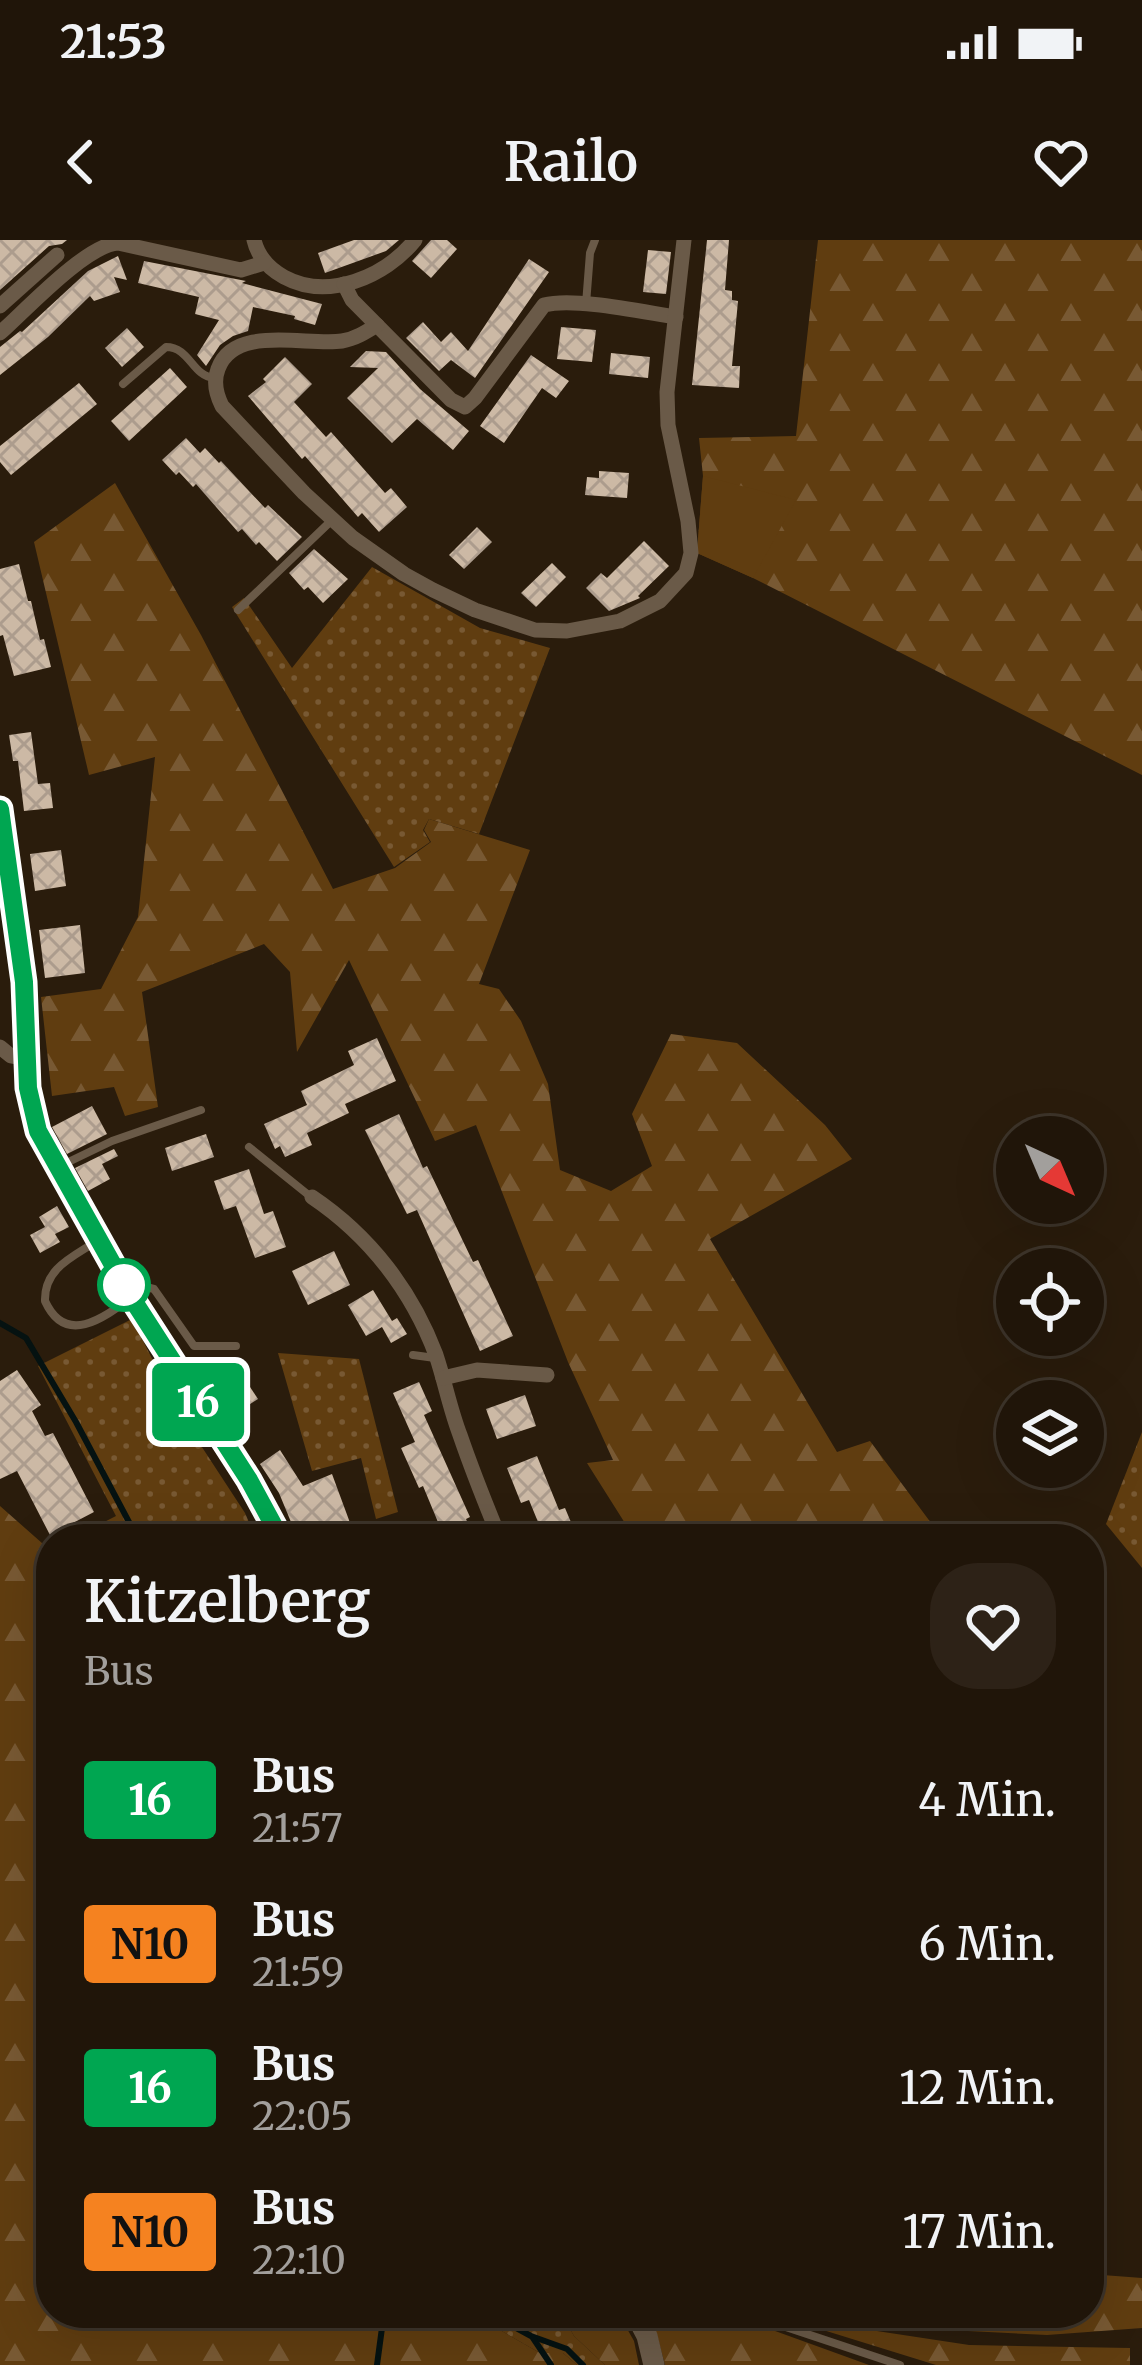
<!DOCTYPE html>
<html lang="de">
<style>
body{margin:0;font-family:Merriweather,serif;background:#2d2217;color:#f1f3f6;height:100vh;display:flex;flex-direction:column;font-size:45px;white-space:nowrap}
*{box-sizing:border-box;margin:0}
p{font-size:39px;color:#a29f9c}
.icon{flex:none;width:66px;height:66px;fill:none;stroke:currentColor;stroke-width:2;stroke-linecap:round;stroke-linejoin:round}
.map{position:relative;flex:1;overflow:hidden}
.details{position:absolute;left:36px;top:1284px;width:1068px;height:804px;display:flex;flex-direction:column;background:#201509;border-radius:48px;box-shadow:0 12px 48px #0002,0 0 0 3px #3d342a}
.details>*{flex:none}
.badge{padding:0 24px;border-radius:9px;font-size:42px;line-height:78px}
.needle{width:78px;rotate:136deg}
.fabs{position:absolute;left:996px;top:876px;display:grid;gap:24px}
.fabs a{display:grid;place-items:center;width:108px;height:108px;border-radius:50%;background:#201509;box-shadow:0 12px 48px #0002,0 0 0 3px #3d342a;font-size:60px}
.map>.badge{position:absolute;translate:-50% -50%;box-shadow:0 0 0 6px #fff}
.round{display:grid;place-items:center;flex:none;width:126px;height:126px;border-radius:48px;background:#2d2217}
.summary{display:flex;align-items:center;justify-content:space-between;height:204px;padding:0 48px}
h1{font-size:57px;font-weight:600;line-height:90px}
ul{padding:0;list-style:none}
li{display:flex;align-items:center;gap:36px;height:144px;padding:0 48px}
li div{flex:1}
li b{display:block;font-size:45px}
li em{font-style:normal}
li .badge{min-width:132px;font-weight:700;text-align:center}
.status{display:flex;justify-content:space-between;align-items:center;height:84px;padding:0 60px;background:#201509;direction:ltr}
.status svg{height:33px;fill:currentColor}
header{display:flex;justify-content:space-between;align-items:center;height:156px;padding:0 48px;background:#201509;font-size:54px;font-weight:600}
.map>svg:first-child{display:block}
.grass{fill:url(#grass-dots)}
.forest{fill:url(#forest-firs)}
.park{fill:#603d10}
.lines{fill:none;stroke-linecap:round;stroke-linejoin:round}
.stream{stroke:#051211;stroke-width:6}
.building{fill:url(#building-cross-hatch)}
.lane{stroke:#6a5a48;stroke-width:8}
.street{stroke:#6a5a48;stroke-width:15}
.secondary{stroke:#6a5a48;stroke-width:21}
.line-casing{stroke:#fff;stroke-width:27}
.line{stroke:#00a651;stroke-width:18}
.stop-dot{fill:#fff;stroke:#00a651;stroke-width:6}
</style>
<div class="status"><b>21:53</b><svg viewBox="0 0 49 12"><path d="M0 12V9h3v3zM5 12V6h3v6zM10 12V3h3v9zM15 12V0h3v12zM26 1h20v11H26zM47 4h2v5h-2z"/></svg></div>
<header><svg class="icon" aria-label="back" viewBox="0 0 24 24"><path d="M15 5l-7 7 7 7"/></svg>Railo<svg class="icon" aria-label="heart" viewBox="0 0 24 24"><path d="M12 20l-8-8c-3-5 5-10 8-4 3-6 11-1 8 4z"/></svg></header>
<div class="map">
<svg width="1142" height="2125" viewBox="0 0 1142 2125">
<defs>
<pattern id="grass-dots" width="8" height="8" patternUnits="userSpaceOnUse" patternTransform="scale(3)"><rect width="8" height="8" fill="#603d10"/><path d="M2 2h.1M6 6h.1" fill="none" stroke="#785933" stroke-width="1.8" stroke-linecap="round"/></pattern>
<pattern id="forest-firs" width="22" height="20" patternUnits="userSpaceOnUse" patternTransform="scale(3)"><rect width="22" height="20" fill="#603d10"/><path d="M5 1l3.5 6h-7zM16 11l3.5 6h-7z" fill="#785933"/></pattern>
<pattern id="building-cross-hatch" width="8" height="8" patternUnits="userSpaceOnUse" patternTransform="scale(3)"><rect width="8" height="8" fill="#ccb9a5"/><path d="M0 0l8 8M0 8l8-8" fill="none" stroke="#ac9c8d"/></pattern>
</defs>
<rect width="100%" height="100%" fill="#2a1c0c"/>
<g class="grass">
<path d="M372,327L480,388L550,408L479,594L429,579L423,590L430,602L394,627L232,367L244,358L292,428Z"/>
<path d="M132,1079L179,1172L245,1273L256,1299H71L116,1276L38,1126Z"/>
<path d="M278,1113L359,1119L398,1272L376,1279L361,1218L312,1231Z"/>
<path d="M1142,1192V1328L1106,1284Z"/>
<path d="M470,2073H561L574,2096L605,2125H577L563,2113H540Z"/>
</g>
<g class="forest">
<path d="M818,0H1142V535L753,338L697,313L703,236L699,198L796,196Z"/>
<path d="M115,243L201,395L333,649L395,628L431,602L424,590L429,579L530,610L479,744L499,749L521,781L548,844L560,930L611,951L652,926L632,874L671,794L737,803L825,885L852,919L710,999L837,1212L870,1201L943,1299H635L587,1223L613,1220L568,1122L476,885L435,901L349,720L297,812L290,732L264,704L142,752L158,867L125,876L114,847L52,856L41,757L101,749L138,677L155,517L89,535L34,302Z"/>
<path d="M0,1266L51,1311V2073H470L540,2113H563L577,2125H0Z"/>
<path d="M1089,2034L1142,2038V2088L1047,2095L968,2091L860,2073H1089Z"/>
<path d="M561,2073H618L634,2101L639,2125H605L574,2096Z"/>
<path d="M646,2073H725L869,2125H665L657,2095Z"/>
<path d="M778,2076L969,2105L1130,2108V2125H936Z"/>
</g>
<path class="park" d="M703,236L796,260L753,338L697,313Z"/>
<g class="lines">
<g class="stream">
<path d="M0,1083L26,1098L76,1182L138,1299"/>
<path d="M488,2073L531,2096L567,2109L583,2125"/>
<path d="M533,2098L551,2125"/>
<path d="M377,2125L384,2073"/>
</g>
</g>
<g class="building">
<path d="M0,0H67L62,4L49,6L0,50Z"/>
<path d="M354,0H399L386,11L325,33L318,13Z"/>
<path d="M431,0H447L457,9L431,38L412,21Z"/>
<path d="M707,0H729L725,50L732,51V60L738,61L732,126H740L739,148L692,145Z"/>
<path d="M648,10L671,12L666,54L643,52Z"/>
<path d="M118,16L127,40L114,37L120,52L94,61L90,56L48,97L0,135V107L20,91L22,92L88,31Z"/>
<path d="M529,19L549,32L475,138L451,120L439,131L406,98L423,82L441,102L451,92L468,111Z"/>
<path d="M144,21L246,41L242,43L322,64L315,85L294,79L295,76L253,67L248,91L233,96L220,105L206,126L197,115L219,80L195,74L199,57L138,43Z"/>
<path d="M561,87L596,90L592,122L557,119Z"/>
<path d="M127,88L144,107L122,127L105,108Z"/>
<path d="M366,111L386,112L420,149L469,191L453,210L417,179L392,203L347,158L378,128L350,127Z"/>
<path d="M611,113L650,117L648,138L609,134Z"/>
<path d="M531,115L569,141L556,158L542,148L504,203L480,186Z"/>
<path d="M285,117L312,144L294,162L326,197L331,192L385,253L391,248L407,267L379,292L362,273L358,277L305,216L302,219L248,156L266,142L263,139Z"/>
<path d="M170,128L187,147L129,201L111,181Z"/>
<path d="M79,143L97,164L11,235L0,222V206Z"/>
<path d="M186,198L200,213L205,208L219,223L221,221L265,268L268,265L302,297L277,321L259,302L256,305L242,289L238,292L196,244L193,247L179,232L176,235L162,220Z"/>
<path d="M599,231L629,233L627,258L585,255L587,237L599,238Z"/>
<path d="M477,287L492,302L464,329L449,315Z"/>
<path d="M644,301L669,326L638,356L640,358L609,371L586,348L601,333L607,338Z"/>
<path d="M314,309L348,339L323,363L308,347L304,350L289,333Z"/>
<path d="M552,323L566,337L536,367L521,353Z"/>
<path d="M19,324L28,361H31L40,400L44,399L51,427L14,436L3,395L0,396V329Z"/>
<path d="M31,492L38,544L50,543L53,568L24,571L18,521H13L9,495Z"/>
<path d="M61,610L66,646L35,651L30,614Z"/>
<path d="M80,685L85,733L45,738L39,690Z"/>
<path d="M377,798L396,841L345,864L349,873L307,893L312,905L285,917L280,906L275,909L264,884L307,865L301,851L354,825L348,811Z"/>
<path d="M92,866L107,894L67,914L52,887Z"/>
<path d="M399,874L423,928L427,926L473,1022L478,1020L513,1096L480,1111L417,970L407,974L365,890Z"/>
<path d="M206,894L214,917L172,931L165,908Z"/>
<path d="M114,909L118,916L102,924L110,939L88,951L75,928Z"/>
<path d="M249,929L264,974L273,971L286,1007L255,1018L236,966L224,970L214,941Z"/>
<path d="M57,966L69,987L55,994L60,1002L40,1013L30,995L45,987L39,977Z"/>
<path d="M334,1011L350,1045L308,1065L292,1031Z"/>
<path d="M373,1050L392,1081L397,1078L407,1094L391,1103L382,1087L366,1096L348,1065Z"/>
<path d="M230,1117L258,1159L236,1173L209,1131Z"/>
<path d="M17,1130L41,1165L32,1171L45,1196L53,1193L94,1272L50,1295L17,1231L0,1239V1141Z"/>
<path d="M419,1142L432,1171L424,1175L470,1277L466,1279L474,1299H445L423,1246L419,1248L401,1208L415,1202L393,1153Z"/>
<path d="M525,1155L536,1186L497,1199L486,1169Z"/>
<path d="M280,1210L303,1246L332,1234L356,1299H337L333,1290L311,1299H298L279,1253L260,1224Z"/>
<path d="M537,1216L559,1270L565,1268L578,1299H545L529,1260L521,1263L507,1228Z"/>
</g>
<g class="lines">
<g class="lane">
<path d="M586,64L590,13L595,0"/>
<path d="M123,144L166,107C190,107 192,136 214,138"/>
<path d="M238,370L331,281"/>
<path d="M249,907L311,957"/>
<path d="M58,927L112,901L201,870"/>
<path d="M97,1001C73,1017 44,1028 45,1061C69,1114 116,1067 146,1047L154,1049L194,1106H236"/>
<path d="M413,1115L435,1118"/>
<path d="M744,2073L900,2125"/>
</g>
<g class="street">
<path d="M254,0C258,17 268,28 284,37C328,61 385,37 415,0"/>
<path d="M344,44L352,60L451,160L465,167L475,158L544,65C574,57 643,72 676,77"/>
<path d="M0,66L57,15"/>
<path d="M377,85C366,92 355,99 342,101C306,106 234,84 218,129C213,142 216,154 222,166L304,253L353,298L404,334L433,350L475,370L535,390L567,391L620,381L660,361L686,333L691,313L688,281L668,185L667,152L684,0"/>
<path d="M0,93C26,70 86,5 118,3L241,30L264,23"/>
<path d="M0,807L11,816L27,819"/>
<path d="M312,957C370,996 412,1051 436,1115C445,1142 450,1169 460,1195C472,1230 486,1265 500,1299"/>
<path d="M443,1138L477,1130L547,1135"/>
</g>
<g class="secondary">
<path d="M0,568L24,742L28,848L37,891L131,1057L249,1240L281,1299"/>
<path d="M635,2073L647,2096L654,2125"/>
</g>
</g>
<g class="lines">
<g class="line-casing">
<path id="line" d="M0,569L24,742L28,848L38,891L131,1057L249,1240L281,1299"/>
</g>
<use href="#line" class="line"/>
</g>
<circle class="stop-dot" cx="124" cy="1045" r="24"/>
</svg>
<div class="fabs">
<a><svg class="needle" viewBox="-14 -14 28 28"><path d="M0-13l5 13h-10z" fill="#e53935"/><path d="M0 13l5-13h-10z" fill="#a29f9c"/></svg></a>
<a><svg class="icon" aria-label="locate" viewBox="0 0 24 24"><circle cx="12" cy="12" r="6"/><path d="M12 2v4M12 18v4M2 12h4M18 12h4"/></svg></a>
<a><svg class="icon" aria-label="layers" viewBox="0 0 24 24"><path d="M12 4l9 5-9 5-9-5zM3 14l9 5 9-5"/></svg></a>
</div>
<b class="badge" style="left:198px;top:1162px;background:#00a651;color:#fff">16</b>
<section class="details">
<div class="summary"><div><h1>Kitzelberg</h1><p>Bus</p></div><a class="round"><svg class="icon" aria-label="heart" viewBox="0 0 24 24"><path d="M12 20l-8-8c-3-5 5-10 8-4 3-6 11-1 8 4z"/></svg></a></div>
<ul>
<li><span class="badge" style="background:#00a651;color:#fff">16</span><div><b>Bus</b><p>21:57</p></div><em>4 Min.</em></li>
<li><span class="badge" style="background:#f58220;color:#111">N10</span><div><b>Bus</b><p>21:59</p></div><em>6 Min.</em></li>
<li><span class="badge" style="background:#00a651;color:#fff">16</span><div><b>Bus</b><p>22:05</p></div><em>12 Min.</em></li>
<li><span class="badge" style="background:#f58220;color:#111">N10</span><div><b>Bus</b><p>22:10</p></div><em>17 Min.</em></li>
</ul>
</section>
</div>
